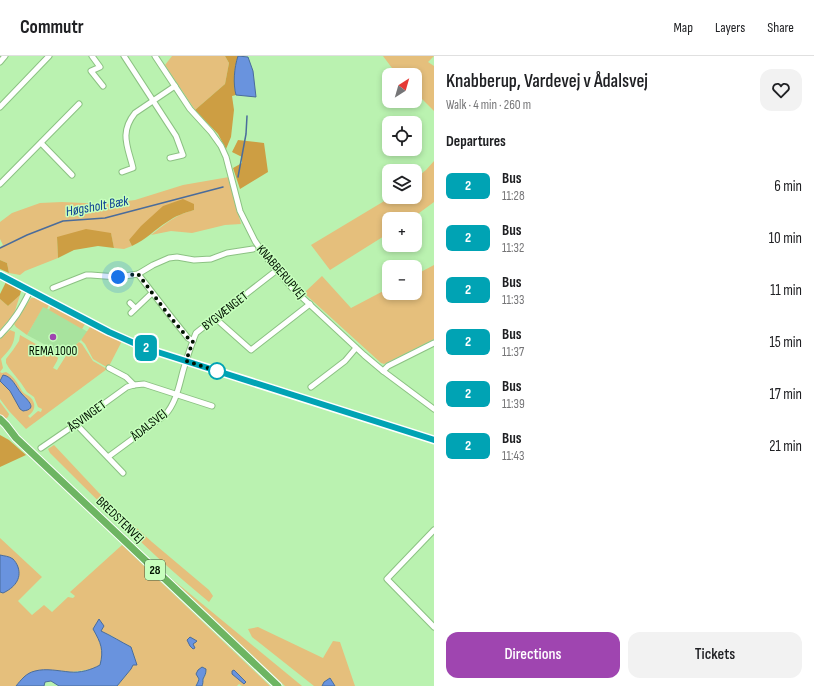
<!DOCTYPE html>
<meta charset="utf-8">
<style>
body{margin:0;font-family:"Sofia Sans Condensed",sans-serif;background:#f2f2f2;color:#202124;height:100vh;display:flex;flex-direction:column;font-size:15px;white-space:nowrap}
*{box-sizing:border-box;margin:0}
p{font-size:13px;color:#757577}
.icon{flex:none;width:22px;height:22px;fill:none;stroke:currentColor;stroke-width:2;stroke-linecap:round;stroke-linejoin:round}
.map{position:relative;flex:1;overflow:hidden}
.drawer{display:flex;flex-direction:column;background:#fff;width:380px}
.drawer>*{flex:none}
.badge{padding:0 8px;border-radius:6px;font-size:14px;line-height:26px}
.needle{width:26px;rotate:37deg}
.buttons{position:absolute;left:382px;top:12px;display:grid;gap:8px}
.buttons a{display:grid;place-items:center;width:40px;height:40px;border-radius:8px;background:#fff;box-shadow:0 2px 6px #0003;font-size:20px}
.you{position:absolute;width:20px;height:20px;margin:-10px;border:3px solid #fff;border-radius:50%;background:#1a73e8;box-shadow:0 0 0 6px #1a73e833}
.map>.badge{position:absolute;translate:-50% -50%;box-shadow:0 0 0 2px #fff}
h2{padding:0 12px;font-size:15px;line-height:36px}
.round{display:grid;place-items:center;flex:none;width:42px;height:42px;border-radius:12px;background:#f2f2f2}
.overview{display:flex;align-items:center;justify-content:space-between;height:68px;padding:0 12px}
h1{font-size:19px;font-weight:600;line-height:30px}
.primary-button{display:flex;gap:8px;margin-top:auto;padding:8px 12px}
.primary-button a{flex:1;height:46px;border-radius:12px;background:#9f45b0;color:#fff;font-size:16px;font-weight:600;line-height:46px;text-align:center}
.primary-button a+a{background:#f2f2f2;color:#202124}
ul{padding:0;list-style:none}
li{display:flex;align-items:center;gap:12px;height:52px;padding:0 12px}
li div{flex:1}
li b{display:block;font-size:15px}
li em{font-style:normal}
li .badge{min-width:44px;font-weight:700;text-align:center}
header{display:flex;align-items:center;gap:24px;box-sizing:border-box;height:56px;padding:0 20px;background:#fff;border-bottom:1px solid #e0e0e0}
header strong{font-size:19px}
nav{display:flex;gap:22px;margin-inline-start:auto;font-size:14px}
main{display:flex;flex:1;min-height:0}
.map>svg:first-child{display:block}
.built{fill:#a8e39e}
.green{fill:#e5bf7c}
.forest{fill:#cd9e43}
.water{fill:#6993de;stroke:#4a6c9b}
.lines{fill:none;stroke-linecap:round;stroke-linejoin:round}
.stream{stroke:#4a6c9b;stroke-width:1.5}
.minor-casing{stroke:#8cc283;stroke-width:7}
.highway-casing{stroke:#fff;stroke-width:9}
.minor{stroke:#fff;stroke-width:5}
.highway{stroke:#6db562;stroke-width:7}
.line-casing{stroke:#fff;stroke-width:9}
.line{stroke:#00a3b4;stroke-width:6}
.walk{stroke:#011200;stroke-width:4;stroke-dasharray:0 7.2}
.poi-dot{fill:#9f45b0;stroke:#c7ffbd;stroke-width:1.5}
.stop-dot{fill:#fff;stroke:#00a3b4;stroke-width:2}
.labels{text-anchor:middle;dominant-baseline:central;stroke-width:3;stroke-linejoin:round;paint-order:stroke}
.shield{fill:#c7ffbd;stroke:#3c5939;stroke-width:1}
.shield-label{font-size:12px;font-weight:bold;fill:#011200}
.street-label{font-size:13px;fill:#011200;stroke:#c7ffbd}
.poi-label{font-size:13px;fill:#011200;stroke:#c7ffbd}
.water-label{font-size:14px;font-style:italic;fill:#0b3d92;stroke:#c7ffbd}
</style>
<header>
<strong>Commutr</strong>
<nav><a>Map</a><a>Layers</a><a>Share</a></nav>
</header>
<main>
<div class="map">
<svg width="434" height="630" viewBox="0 0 434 630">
<rect width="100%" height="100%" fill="#baf2b0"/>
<path class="built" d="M43,250L88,276L81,284L69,295L66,300L27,279Z"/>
<g class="green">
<path d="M172,0H225L229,7L225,28L195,54L165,9Z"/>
<path d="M383,0H434L428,6L434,10V55L415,36V19H398L392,12Z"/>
<path d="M434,105V146L411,163H389V177L330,214L311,189L391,141H415V123L426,114Z"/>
<path d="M229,121L241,168L225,169L192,177L171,175L151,179C166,167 175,159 194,154V148L129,184L132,190L124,193L114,192L111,178L57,181L58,202L25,215L20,219L9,217L7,207L0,204V191L3,189L0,183V166L12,157L40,147L62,146L105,148L135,144L183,129Z"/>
<path d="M434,209V283L384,308L381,307L304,237L322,220L351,252L389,232V237H415V219Z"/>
<path d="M20,239L14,258L0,274V243L8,250Z"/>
<path d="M31,242H37L49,249L47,253L43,251L27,279L16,271L14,268Z"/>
<path d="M51,250L83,265L85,268L82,273L49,254Z"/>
<path d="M90,271H94L122,285L108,312L93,303L85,288L81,284Z"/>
<path d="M10,274L15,276C14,290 10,293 1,303L3,312L0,316L2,317L6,316C14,320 18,328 22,335C24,338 28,339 30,341C37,348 35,355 28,360L30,362L38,355L41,356L42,353L38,351L34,341L27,336L21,327L9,312L6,307V303L13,294L19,285L20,279L55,299L58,302L57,305L53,312L57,314L69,295L79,286L82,288L93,305L107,313L26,373L9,355L0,343V283Z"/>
<path d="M0,346L9,358L8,361L5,363L0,358Z"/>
<path d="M54,389L99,437L152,486L209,534L213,540L209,546C153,500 101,448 50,397L48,393Z"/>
<path d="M0,482L42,521L18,545L32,559L44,549L52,556L68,541L73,542L75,540L70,536L122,489L270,630H242L239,628L237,630H202L204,621L206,618V614L202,611L198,620V626L196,630H117L131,613L133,608L137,609L131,591L121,586L112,580L93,573C101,587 104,593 100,609L92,613L72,616L50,614L25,620L16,630H0Z"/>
<path d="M172,523L302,630H285Z"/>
<path d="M258,571L323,602L333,585L340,586L355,630H335L330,622L324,626L322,630H314L252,581L248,573Z"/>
</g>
<g class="forest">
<path d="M225,0H238C234,12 233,28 236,39L232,40L234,54L231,81L226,93L218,78L195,54L225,28L229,7Z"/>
<path d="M238,84L264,87L268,116L240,133L233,112L242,107V101L232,96Z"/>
<path d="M183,143L194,148V154C184,157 175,160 167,166C154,174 147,183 132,190L129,184L141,170L163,150Z"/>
<path d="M86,173L111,177L114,192L98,190L74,194L58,202L57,181Z"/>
<path d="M0,204L7,207L9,217L0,213Z"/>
<path d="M6,226L21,235L20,239L8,250L0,243V238Z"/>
<path d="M0,379L9,384L26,399L0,411Z"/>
</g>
<g class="water">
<path d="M238,0L248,1L253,15L256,41L236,39C233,28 234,12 238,0Z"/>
<path d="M3,319C12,320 16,331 21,337C25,342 40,353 23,355L20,353L10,335L0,325Z"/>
<path d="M0,499C4,500 9,500 13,503C15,505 17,508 18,511C22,523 14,532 3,537L0,536Z"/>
<path d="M99,563L104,570L101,575C112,580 121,586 131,591L137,609H133L131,613L117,630H59L51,625L45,626L44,630H16C21,624 26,617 35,615C46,612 59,615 70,616C80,617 91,614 100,609C104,594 101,587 93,573Z"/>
<path d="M190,581L197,585L196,586L193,588L195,592L193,593L190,590L187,584Z"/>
<path d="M202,611L206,613C206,618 205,619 203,623C203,625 203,628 202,630H196L198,626L199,623L196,618L198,614Z"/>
<path d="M234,614L246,626L244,628L232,618V615Z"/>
<path d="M330,622L335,630H322L324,626Z"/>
</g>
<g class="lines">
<g class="stream">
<path d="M238,121L246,78L247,60"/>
<path d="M0,192L27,179L63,165L105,162L223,131"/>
</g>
<g class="minor-casing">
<g id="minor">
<path d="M92,0L100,11L91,15L103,30"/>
<path d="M124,0L176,80L183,99L170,102"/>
<path d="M155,0L190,53L211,76L221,90L226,101L240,155L255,185L265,200L292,232L364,299L383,315L434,353"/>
<path d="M0,6L5,0"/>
<path d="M0,51L49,0"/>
<path d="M41,87L72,119"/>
<path d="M122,116L133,112C128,91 119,77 135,57L175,30"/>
<path d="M0,128L79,48"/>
<path d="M138,218L172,262L188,282L193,285"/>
<path d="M0,219L109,276L145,292L434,384"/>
<path d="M53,232L86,219H91L118,221L138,218L153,209L169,202L177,201L194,204L211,203L227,197L253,193"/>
<path d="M130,247L135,252"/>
<path d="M131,257L152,237"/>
<path d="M215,262L251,294L310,248"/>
<path d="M0,279C14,265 21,253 30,235"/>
<path d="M109,312L126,321L134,329"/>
<path d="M383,315L388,310L434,287"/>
<path d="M311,331L345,305L356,292"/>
<path d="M76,368L123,417"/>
<path d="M41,392L76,368L127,331L134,329L144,328L212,350"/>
<path d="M108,401L165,359C176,347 179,330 183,315C186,304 190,293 194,282L196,277L201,273L277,214"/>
<path d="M434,474L387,523L434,571"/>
</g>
</g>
<g class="highway-casing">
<path id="highway" d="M0,363L6,369L16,382L278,630"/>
</g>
<use href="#minor" class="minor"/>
<use href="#highway" class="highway"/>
</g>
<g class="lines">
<g class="line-casing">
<path id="line" d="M0,219L109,276L145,292L434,384"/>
</g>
<use href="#line" class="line"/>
<path class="walk" d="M118,221L138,218L171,262L188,282L193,285L186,305L217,315"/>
</g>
<circle class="poi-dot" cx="53" cy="281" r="4"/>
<circle class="stop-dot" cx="217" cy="315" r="8"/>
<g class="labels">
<rect class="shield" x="145" y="504" width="20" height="20" rx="3"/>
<g class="shield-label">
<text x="155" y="514">28</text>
</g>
<g class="street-label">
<text transform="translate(281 216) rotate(49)">KNABBERUPVEJ</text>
<text transform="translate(225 255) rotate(-38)">BYGVÆNGET</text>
<text transform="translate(87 360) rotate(-36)">ÅSVINGET</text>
<text transform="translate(149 369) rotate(-39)">ÅDALSVEJ</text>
<text transform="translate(120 464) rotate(44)">BREDSTENVEJ</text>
</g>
<g class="poi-label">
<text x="53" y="295">REMA 1000</text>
</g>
<g class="water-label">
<text transform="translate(97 150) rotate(-10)">Høgsholt Bæk</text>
</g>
</g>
</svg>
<div class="buttons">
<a><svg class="needle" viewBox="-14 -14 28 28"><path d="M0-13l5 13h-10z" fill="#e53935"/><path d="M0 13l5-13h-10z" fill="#757577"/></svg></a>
<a><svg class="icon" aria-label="locate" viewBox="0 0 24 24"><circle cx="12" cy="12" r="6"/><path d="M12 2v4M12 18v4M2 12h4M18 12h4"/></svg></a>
<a><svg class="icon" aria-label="layers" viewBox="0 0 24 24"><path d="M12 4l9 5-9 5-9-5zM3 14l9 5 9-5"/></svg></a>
<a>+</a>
<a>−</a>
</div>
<div class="you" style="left:118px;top:221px"></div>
<b class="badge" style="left:146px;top:292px;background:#00a3b4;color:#fff">2</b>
</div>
<section class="drawer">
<div class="overview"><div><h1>Knabberup, Vardevej v Ådalsvej</h1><p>Walk · 4 min · 260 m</p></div><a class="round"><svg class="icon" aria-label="heart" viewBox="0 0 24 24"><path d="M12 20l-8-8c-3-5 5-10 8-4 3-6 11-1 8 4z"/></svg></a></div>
<h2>Departures</h2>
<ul>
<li><span class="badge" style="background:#00a3b4;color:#fff">2</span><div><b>Bus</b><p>11:28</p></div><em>6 min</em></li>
<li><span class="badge" style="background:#00a3b4;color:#fff">2</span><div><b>Bus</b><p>11:32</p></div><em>10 min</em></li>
<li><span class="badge" style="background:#00a3b4;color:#fff">2</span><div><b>Bus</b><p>11:33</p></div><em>11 min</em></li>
<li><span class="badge" style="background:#00a3b4;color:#fff">2</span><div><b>Bus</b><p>11:37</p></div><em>15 min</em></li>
<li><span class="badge" style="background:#00a3b4;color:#fff">2</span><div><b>Bus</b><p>11:39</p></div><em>17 min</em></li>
<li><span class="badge" style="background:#00a3b4;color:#fff">2</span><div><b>Bus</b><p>11:43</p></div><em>21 min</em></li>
</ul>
<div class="primary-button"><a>Directions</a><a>Tickets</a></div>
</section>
</main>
